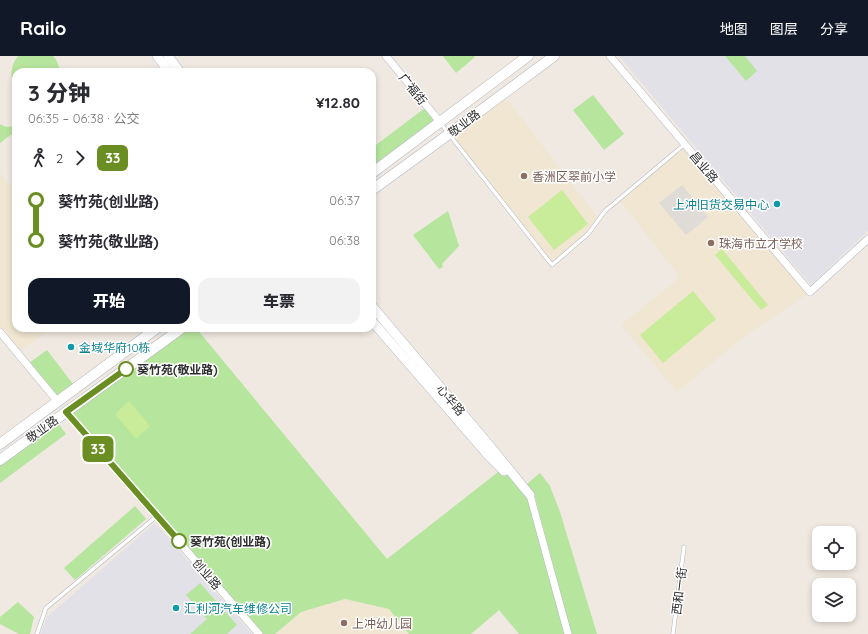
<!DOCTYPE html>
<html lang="zh">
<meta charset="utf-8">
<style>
body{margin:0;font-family:Quicksand,"Noto Sans SC",sans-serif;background:#f2f2f3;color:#2b2b33;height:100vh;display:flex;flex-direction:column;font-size:15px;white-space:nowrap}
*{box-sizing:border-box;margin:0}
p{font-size:13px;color:#7c7c81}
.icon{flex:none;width:22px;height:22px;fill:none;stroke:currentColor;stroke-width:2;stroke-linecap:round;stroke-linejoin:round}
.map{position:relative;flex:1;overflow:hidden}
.sheet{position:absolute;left:12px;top:12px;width:364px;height:264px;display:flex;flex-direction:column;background:#fff;border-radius:12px;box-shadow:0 2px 6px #0003}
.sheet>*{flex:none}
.badge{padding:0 8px;border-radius:6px;font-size:14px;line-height:26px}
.controls{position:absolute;left:812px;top:470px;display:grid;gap:8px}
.controls a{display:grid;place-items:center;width:44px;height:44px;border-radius:8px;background:#fff;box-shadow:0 2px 6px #0003;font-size:20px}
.map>.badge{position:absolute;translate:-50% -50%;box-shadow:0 0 0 2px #fff}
.legs{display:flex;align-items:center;gap:6px;height:44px;padding:0 16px;font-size:13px}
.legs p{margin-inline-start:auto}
.head{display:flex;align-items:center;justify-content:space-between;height:68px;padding:0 16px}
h1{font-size:22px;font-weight:800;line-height:30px}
.cta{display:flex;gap:8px;margin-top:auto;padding:8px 16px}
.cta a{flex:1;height:46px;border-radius:12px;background:#111827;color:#fff;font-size:16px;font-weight:800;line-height:46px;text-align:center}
.cta a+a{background:#f2f2f3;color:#2b2b33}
ul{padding:0 16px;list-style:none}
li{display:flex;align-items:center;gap:14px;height:40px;font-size:15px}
li i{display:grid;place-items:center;width:6px;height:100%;margin:0 5px;background:currentColor}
li i::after{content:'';width:10px;height:10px;margin:-5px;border:3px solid;border-radius:50%;background:#fff}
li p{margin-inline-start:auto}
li:first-child i{background:linear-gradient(#0000 50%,currentColor 0)}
li:last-child i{background:linear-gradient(currentColor 50%,#0000 0)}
header{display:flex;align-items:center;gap:24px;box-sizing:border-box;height:56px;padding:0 20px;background:#111827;color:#fff}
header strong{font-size:19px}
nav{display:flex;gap:22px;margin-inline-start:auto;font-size:14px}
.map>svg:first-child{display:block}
.industrial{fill:#e3e1e8}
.education{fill:#f0e6d1}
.green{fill:#b6e59e}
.pitch{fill:#c9ec9a}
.plaza{fill:#dfdcd8}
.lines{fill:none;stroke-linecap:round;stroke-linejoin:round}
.service-casing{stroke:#b4b7c1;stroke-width:4.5}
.minor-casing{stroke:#b4b7c1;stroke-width:8}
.tertiary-casing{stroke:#b4b7c1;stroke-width:10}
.secondary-casing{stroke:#b4b7c1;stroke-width:11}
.service{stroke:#fff;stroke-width:3.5}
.minor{stroke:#fff;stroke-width:7}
.tertiary{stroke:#fff;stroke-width:9}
.secondary{stroke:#fff;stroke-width:10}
.line-1-casing{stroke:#fff;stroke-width:9}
.line-1{stroke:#6b8e23;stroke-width:6}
.education-dot{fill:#8d6e63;stroke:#fff;stroke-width:1.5}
.culture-dot{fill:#0f9aa8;stroke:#fff;stroke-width:1.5}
.stop-1-dot{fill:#fff;stroke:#6b8e23;stroke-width:2}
.labels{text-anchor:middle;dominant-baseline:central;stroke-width:3;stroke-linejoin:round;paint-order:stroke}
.street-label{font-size:12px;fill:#2e2e2e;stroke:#fff}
.education-label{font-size:12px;fill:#785e54;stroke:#fff;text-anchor:start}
.culture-label{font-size:12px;fill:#0d838f;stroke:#fff;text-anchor:start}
.stop-label{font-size:12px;font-weight:bold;fill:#2e2e2e;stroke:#fff;text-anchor:start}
</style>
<header>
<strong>Railo</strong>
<nav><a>地图</a><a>图层</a><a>分享</a></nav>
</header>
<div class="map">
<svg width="868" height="578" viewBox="0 0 868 578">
<rect width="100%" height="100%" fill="#efe9e1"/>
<g class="industrial">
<path d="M619,0H868V175L811,229Z"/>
<path d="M155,467L252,578H40L47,561Z"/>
</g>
<g class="education">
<path d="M503,38L599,163L587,178L552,209L450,78Z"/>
<path d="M685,88L810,236L742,282L677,336L621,269L673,227L679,220L622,147L617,148L605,155Z"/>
<path d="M0,118L16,137V272H51L17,297L0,277Z"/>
<path d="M345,543L389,553L409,578H275L301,556Z"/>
</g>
<g class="green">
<path d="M18,0H53C57,4 59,10 60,16H16V33C9,21 10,11 18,0Z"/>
<path d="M443,0H474L475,1L456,17Z"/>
<path d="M725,0H745L757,15L746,25Z"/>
<path d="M593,39L624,78L604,94L573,54Z"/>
<path d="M425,52L435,66L372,111V92Z"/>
<path d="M0,68L6,71L16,70V82L12,78L0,87Z"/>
<path d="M448,155L459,190L442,208L443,211L439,213L413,179Z"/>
<path d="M182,272H196L387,503L502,413L530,439L567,578H519L499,554L471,578H409L389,553L345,543L301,556L275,578H259L66,356Z"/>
<path d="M47,294L73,328L55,340L29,307Z"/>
<path d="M58,367L66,378L0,427V408Z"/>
<path d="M540,417L550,430L560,456L597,578H571L534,437L527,428Z"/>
<path d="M135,450L146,463L75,524L64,512Z"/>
<path d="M200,527L237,569L227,578H190L207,563L186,539Z"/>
<path d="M18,546L34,561L30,578H19L0,568V561Z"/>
</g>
<g class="pitch">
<path d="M562,134L588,168L554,194L528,161Z"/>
<path d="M722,193L768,249L761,254L715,199Z"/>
<path d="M693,235L716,263L663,307L640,279Z"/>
<path d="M129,345L150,370L136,383L115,358Z"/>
</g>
<path class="plaza" d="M682,129L708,161L686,179L659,147Z"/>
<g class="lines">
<g class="service-casing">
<g id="service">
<path d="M441,68L552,209L588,178L605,155L685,88"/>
<path d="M37,578L46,552L157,460"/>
<path d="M673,578L684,491"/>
</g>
</g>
<g class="minor-casing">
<g id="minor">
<path d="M386,0L440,66"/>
<path d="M610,0L810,236L868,183"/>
<path d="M0,276L58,346"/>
<path d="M66,356L259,578"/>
<path d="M530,439L568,578"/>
</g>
</g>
<g class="tertiary-casing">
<g id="tertiary">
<path d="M157,0L169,16"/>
<path d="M168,0L180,16"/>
<path d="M372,250L494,395L530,439"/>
<path d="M372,265L488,399L504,415"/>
</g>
</g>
<g class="secondary-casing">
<g id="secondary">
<path d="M372,117L528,0"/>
<path d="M372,134L449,78L554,0"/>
<path d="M0,388L157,272"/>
<path d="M0,404L182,272"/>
</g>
</g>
<use href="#service" class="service"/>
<use href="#minor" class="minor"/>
<use href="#tertiary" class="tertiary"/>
<use href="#secondary" class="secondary"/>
</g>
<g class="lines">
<g class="line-1-casing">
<path id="line-1" d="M126,313L66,356L179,485"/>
</g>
<use href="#line-1" class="line-1"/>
</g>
<g class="education-dot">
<circle cx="524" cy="120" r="4"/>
<circle cx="711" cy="187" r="4"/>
<circle cx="344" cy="567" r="4"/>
</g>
<g class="culture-dot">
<circle cx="777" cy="148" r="4"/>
<circle cx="71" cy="291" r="4"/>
<circle cx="176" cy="552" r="4"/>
</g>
<g class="stop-1-dot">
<circle cx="126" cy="313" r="7"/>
<circle cx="179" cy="485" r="7"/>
</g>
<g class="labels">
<g class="street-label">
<text transform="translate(413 33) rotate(51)">广福街</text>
<text transform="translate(464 67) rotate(-37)">敬业路</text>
<text transform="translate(704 111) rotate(50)">昌业路</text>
<text transform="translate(451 344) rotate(50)">心华路</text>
<text transform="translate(42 373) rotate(-36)">敬业路</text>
<text transform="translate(207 518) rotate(49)">创业路</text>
<text transform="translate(679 535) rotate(-83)">西和一街</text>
</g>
<g class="education-label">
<text x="532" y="120">香洲区翠前小学</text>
<text x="719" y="187">珠海市立才学校</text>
<text x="352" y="567">上冲幼儿园</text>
</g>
<g class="culture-label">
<text x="769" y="148" text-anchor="end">上冲旧货交易中心</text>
<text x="79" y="291">金域华府10栋</text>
<text x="184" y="552">汇利河汽车维修公司</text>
</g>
<g class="stop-label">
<text x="137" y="313">葵竹苑(敬业路)</text>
<text x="190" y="485">葵竹苑(创业路)</text>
</g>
</g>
</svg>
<div class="controls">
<a><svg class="icon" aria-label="locate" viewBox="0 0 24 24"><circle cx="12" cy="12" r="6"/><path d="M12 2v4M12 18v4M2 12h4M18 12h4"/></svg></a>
<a><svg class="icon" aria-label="layers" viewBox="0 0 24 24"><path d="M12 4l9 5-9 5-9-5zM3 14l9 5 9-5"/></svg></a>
</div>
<b class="badge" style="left:98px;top:393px;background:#6b8e23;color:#fff">33</b>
<section class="sheet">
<div class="head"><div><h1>3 分钟</h1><p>06:35 – 06:38 · 公交</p></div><b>¥12.80</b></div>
<div class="legs"><svg class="icon" aria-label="walk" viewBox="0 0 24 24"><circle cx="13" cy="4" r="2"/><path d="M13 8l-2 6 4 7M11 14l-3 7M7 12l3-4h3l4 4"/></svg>2<svg class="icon" aria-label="forward" viewBox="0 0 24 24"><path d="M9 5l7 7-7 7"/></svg><b class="badge" style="background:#6b8e23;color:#fff">33</b></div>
<ul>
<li><i style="color:#6b8e23"></i><b>葵竹苑(创业路)</b><p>06:37</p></li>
<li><i style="color:#6b8e23"></i><b>葵竹苑(敬业路)</b><p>06:38</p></li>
</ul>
<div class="cta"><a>开始</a><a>车票</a></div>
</section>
</div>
